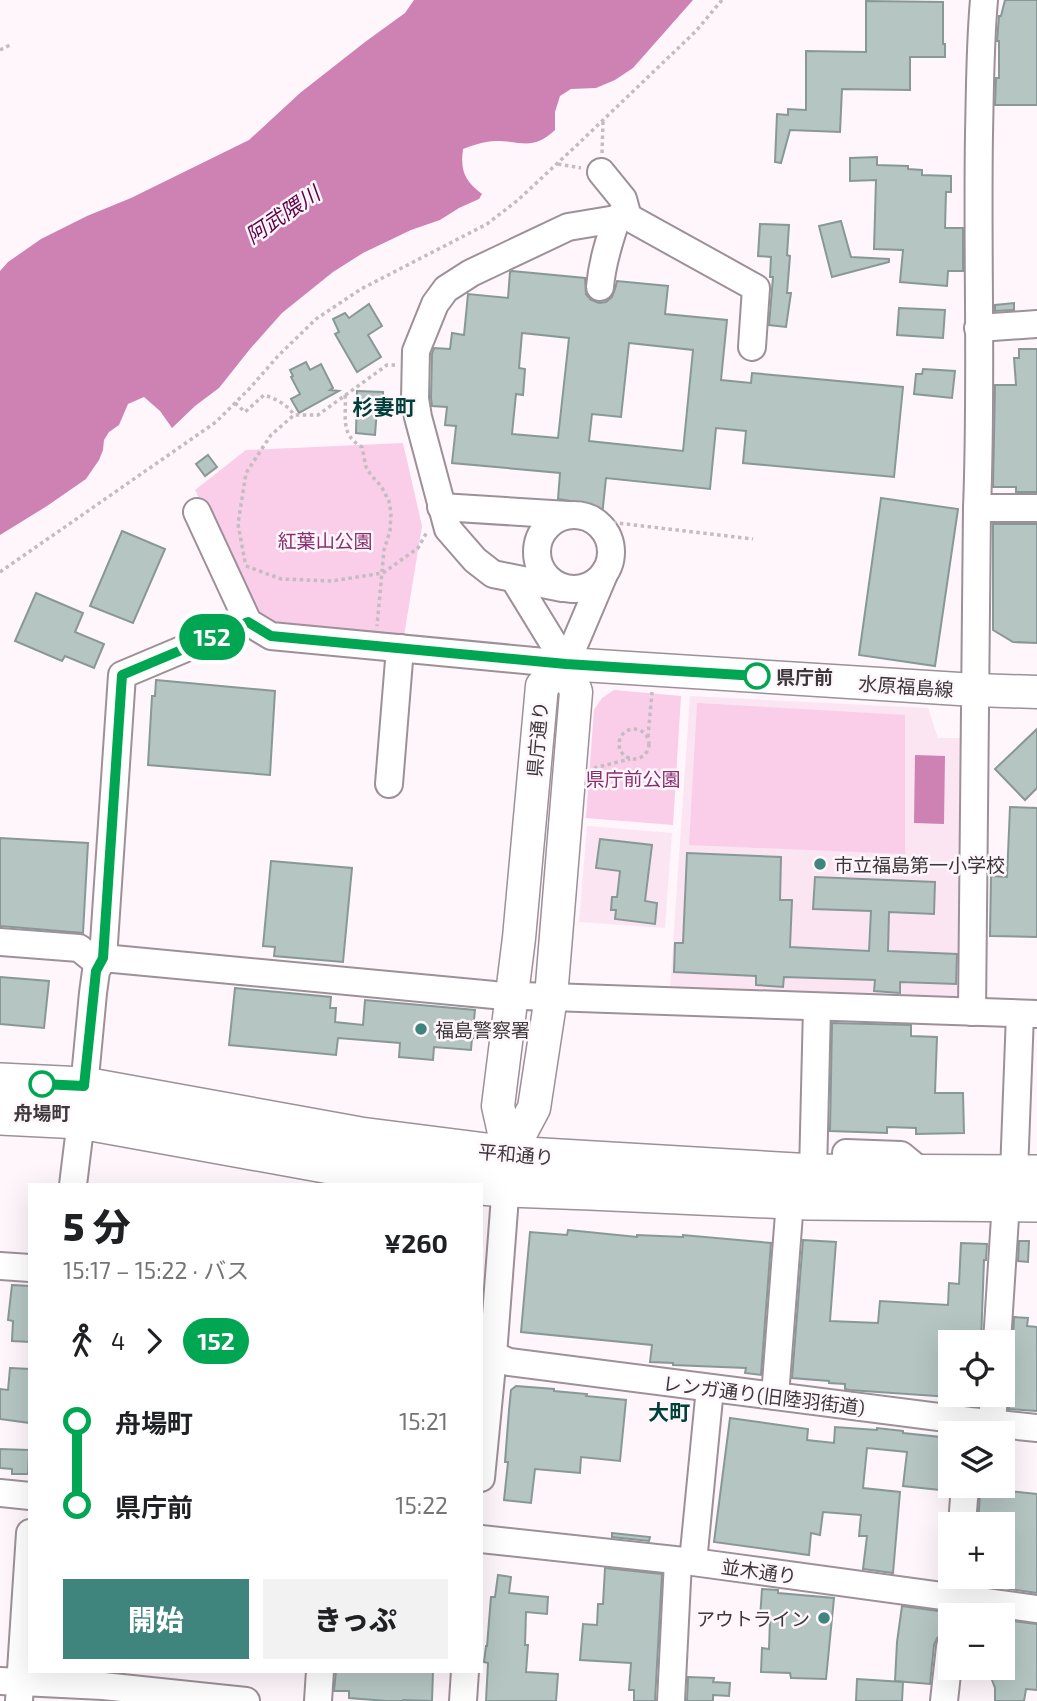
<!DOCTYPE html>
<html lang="ja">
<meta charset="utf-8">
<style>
body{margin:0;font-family:"Exo 2","Noto Sans JP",sans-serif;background:#f2f2f2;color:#202124;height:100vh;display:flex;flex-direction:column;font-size:26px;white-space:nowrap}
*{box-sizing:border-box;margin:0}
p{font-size:23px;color:#757577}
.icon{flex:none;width:38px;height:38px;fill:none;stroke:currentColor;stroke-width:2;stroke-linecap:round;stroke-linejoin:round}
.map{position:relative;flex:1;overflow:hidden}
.details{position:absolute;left:28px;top:1183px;width:455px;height:490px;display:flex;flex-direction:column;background:#fff;border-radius:0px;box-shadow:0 7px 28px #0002}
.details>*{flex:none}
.badge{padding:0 14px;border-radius:23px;font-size:24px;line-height:46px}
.buttons{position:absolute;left:938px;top:1330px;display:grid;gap:14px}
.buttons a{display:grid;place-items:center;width:77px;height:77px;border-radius:0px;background:#fff;box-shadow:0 7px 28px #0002;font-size:35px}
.map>.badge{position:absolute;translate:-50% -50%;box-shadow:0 0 0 4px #fff}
.legs{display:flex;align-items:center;gap:10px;height:77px;padding:0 35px;font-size:23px}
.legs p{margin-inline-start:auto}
.head{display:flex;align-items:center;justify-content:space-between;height:119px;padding:0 35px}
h1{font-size:38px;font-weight:800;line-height:52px}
.primary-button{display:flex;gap:14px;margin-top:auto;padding:14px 35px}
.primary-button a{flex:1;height:80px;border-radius:0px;background:#3f857e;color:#fff;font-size:28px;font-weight:800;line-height:80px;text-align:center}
.primary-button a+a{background:#f2f2f2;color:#202124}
ul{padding:0 35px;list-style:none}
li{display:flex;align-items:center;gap:24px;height:84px;font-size:26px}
li i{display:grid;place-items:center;width:10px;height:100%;margin:0 9px;background:currentColor}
li i::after{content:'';width:18px;height:18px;margin:-9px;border:5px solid;border-radius:50%;background:#fff}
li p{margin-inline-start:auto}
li:first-child i{background:linear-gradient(#0000 50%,currentColor 0)}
li:last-child i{background:linear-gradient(currentColor 50%,#0000 0)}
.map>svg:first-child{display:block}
.built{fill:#fbe5f2}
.green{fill:#facde9}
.water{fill:#ce82b4}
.building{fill:#b4c5c2;stroke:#889896;stroke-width:2;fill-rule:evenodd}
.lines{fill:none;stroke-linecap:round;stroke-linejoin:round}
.minor-casing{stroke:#9d9098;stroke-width:30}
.major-casing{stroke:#9d9098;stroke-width:35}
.highway-casing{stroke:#9d9098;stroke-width:40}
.path{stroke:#c3bcc0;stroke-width:3.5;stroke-dasharray:3.5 3.5;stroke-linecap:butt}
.minor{stroke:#fff;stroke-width:26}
.major{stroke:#fff;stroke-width:32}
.highway{stroke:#fff;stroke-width:37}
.line-1-casing{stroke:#fff;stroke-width:16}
.line-1{stroke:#00a651;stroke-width:10}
.stop-1-dot{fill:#fff;stroke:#00a651;stroke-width:3.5}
.poi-dot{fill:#3f857e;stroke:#fef6fb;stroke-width:2.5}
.labels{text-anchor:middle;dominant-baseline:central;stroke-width:5;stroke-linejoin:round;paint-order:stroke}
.park-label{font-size:19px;fill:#882f6e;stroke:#fef6fb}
.stop-label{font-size:19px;font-weight:bold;fill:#3c373a;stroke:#fef6fb;text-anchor:start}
.street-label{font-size:19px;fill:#3c373a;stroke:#fef6fb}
.poi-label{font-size:19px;fill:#3c373a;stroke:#fef6fb;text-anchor:start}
.water-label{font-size:21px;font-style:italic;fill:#5f004a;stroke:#fef6fb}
.neighbourhood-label{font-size:21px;font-weight:bold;fill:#00403b;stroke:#fef6fb}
</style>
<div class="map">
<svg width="1037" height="1701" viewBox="0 0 1037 1701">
<rect width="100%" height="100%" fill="#fef6fb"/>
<g class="built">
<path d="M690,696L928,708L938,738H964L959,999L670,989Z"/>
<path d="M587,826L672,833L665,928L579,922Z"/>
</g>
<g class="green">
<path d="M403,443L422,526L403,642L275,629L255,615L195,490L246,450Z"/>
<path d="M614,690L681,696L673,825L586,818L594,710L602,698Z"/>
<path d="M697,703L905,715V854L689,845Z"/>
</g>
<g class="water">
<path d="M414,0H693L633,68L615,80L596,88L571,89L560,96L555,112V130C532,151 523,141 496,141C485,141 474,145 463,149C460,171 465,181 482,194L479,199L459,208L440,220L411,230L363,253L333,272L282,313L250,349L219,388L195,406L172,428L160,411L144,397L128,404L119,425L109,432L104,440L103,450L99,460L86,479L47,506L0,535V271L8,262L41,239L87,216L131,198L249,140L300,93L365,42L405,13Z"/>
<path d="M915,755L945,756L944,824L914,823Z"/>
</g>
<g class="building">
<path d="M1005,0H1037V105H995L996,78H999V41H997L999,16H1001Z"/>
<path d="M866,1L943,2V44H945V57H910V90L842,89L840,132L790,130L781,163L775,162L777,114L788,115V109L806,110V51L866,52Z"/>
<path d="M877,157V165L908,166V169L922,170V175L951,176V192H946L945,228H963V271H948L947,286L900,282L903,250L874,249L876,180L850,181V158Z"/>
<path d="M841,221L851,257L889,259V262L832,277L819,226Z"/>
<path d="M760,224L789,225L787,255L790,256L787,293H791L786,327L769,325L773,277H770L771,257L758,256Z"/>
<path d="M512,271L585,278L586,294L591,300L599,303L606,302L612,297L615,289L617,281L668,286L665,314L727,320L721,380L751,383L752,373L903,387L894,477L743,463L746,431L716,428L710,489L606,478L602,516L583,514L582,507L576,502L558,499L560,473L452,463L456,426L445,425L447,407L432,406L431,398L432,354L434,348L450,349L452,333L464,335L468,294L508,298L510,272ZM522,333L569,338L558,438L512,434L516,394L523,395L525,369L519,368ZM629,343L693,350L683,451L589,441L592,414L621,417Z"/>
<path d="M1014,303V310L995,311V305Z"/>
<path d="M369,304L382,326L368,335L381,357L357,372L335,334L339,332L333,319L345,313L349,318Z"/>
<path d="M899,308L945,310L943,338L897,335Z"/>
<path d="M1019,349H1037V492H1016V487H993L995,385H1016L1014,358H1019Z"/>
<path d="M306,362L310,370L321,364L333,388L330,390L339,391L299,413L291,399L300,394L291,377L293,376L290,370Z"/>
<path d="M923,369L955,371L952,398L914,394L916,374H922Z"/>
<path d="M357,391L383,392V409H377L375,435L356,433Z"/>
<path d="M208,455L217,467L205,476L196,464Z"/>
<path d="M881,498L958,509L935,666L859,655Z"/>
<path d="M993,524H1037V643L1013,642L993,630Z"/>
<path d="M122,531L165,549L133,623L90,606Z"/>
<path d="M36,593L83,613L75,632L104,644L94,668L65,656L62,661L15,641Z"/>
<path d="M156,680L275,691L270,775L148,765L152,696H155Z"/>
<path d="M1037,729V788L1025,800L995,769Z"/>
<path d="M1010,807L1037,808V937L990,936L991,876L1007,877Z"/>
<path d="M0,838L88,843L83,933L0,926Z"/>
<path d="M600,839L652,845L645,901L657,903L655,924L615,919L616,910H611L612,897H617L620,871L596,868Z"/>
<path d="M687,853L781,857L780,900H792L790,947L869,951L871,911L813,909L815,877L935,882L934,914L889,912L888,951L957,954L956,984L900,982V993L874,991L875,980L784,977L783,987L756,985V976L674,972L675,943H683Z"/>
<path d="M271,861L352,868L343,962L274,956L275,947L263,946Z"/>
<path d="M0,977L49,981L44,1028L0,1024Z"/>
<path d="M235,988L331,997L330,1008H336L335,1022L363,1025L365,1000L475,1010L474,1020L482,1021L480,1039L472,1038L471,1050L434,1047L433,1060L399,1057L400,1043L338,1038L336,1055L229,1045Z"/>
<path d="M832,1023L911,1025V1036L937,1037L935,1093H963L964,1133L916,1134V1128L887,1127V1133L830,1131Z"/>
<path d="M568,1230L637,1237V1235L683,1237V1235L771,1243L761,1375L745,1373L746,1368L673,1365V1363L650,1362L652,1345L521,1332L530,1232L567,1235Z"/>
<path d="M803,1240L836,1242L830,1321L878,1323L880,1301L948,1305L949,1283L959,1284L961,1243L987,1244L986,1260H984L981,1342H950V1397L849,1390L845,1389V1384L829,1383V1381L792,1378Z"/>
<path d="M1019,1241H1029L1028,1262L1018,1261Z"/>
<path d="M12,1285L30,1286V1342L12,1341L13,1321L8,1320Z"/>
<path d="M1014,1317L1028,1318L1027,1326L1037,1327V1411L1009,1409L1010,1395L1008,1389L1004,1383L1006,1354L1010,1350L1013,1343Z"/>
<path d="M10,1368L30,1369V1423L0,1419V1389L8,1390Z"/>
<path d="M516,1386L554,1389V1391L587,1394L586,1396L626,1400L620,1461L581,1457L580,1473L535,1469L531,1503L504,1500L508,1462H505L509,1410L511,1390Z"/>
<path d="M730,1418L808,1429L807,1440L834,1443L835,1427L877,1430V1428L903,1431V1433L950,1438L949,1491L903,1486L907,1452L867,1448L863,1488L900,1492L893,1573L863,1569L867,1536H859L861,1515L823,1512L820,1535L811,1533L809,1555L714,1542Z"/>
<path d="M0,1449L29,1450L28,1474H12V1469L0,1468Z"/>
<path d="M983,1488L1037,1494V1593L1003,1588V1524H978L980,1493H982Z"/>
<path d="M612,1533L650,1537L649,1541L612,1537Z"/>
<path d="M605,1568L662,1574L655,1701H634V1690H629L631,1663L580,1660L583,1624L597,1625L598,1604H603Z"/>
<path d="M498,1575L511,1577L509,1593L548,1597L547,1614L526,1612L525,1645H528L526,1672L558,1674L556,1701H486L488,1663L484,1662L486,1646H487L491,1597H495Z"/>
<path d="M762,1589L778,1590V1593L834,1598L826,1679L791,1678L790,1673L761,1672L762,1648L769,1649L770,1619L760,1618Z"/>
<path d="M902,1606L945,1612L943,1633L937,1638L934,1645L930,1684L895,1681L897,1642Z"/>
<path d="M1003,1620L1037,1624V1690L1026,1689L1024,1701H995V1688L990,1675L997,1676L998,1668H1003Z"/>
<path d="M336,1671H433L432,1701L403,1700V1701H387L349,1698V1691H334Z"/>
<path d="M688,1677L714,1678L713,1682L730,1683L729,1696L713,1695V1701H687Z"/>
<path d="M857,1679L903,1682L902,1701H856Z"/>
</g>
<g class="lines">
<g class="minor-casing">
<g id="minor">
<path d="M601,172L623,199L628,217"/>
<path d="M600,287C602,263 609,241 617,218"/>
<path d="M978,328L1037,324"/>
<path d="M441,507L568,515"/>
<path d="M977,508H1037"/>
<path d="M197,512L248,622L271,636L566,664"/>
<circle cx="574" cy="552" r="37"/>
<path d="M514,579L566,664"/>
<path d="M562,588L493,574L475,560L448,529L418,417L415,399L416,351L435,304L446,289L471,273L568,227L628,217L756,288L752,347"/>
<path d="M566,664L605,572"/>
<path d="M389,784L400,648"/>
<path d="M0,942L79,948L99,964"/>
<path d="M103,958L122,675L248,622"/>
<path d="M972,1012L977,508C982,384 977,259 979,134C980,89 980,44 984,0"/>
<path d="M846,1153L901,1155L924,1174"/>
<path d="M813,1173L817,1007"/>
<path d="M1014,1173L1020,1014"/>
<path d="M73,1185L81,1120L93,993L96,971L103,958L494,995L1037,1014"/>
<path d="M0,1266L30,1268"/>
<path d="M997,1342L1006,1202"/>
<path d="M481,1350L509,1362L970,1421L1037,1428"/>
<path d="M775,1396L790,1201"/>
<path d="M992,1423L994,1395"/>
<path d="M481,1478L493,1355L507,1170"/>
<path d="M0,1493L30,1496"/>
<path d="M962,1524L965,1486"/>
<path d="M481,1539L693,1562L1037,1609"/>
<path d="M693,1562L710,1388"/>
<path d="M0,1681L103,1686L246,1701"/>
<path d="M19,1701L30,1533"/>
<path d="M318,1701L320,1671"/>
<path d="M463,1701L465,1671"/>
<path d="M671,1701L678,1561"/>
<path d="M944,1701L950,1647"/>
</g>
</g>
<g class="major-casing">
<g id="major">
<path d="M566,664L975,690L1037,692"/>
<path d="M509,1155L498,1106L519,938L542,686L566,664"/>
<path d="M509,1155L534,1108L551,997L576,692L566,664"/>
</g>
</g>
<g class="highway-casing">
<g id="highway">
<path d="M0,1082L84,1086L360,1136L509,1155L813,1173L1037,1174"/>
<path d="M0,1116L81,1120L358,1170L475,1185"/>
<path d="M481,1186L505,1188L590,1191L809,1201L1037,1203"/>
</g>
</g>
<g class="path">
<path d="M0,50L10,45"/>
<path d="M602,153L603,122"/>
<path d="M558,164L581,168"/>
<path d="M345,395C347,416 339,434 362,447L366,467L371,475L381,486L389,501L391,513L390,531L384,550L377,626"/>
<path d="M235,403L245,412L264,395C276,399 287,404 294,415"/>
<path d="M592,520L753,539"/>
<path d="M245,562L238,524L246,473L271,435L294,415H318L387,365H395"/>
<path d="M246,566L281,579L332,581L383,573L418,548L427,532"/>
<path d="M0,572L216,422L250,388L278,356L316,319L361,289L487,224L518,200L577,145L696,31L722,0"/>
<circle cx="634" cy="744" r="15"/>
<path d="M648,737L652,692"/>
<path d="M594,768L630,759"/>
</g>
<use href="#minor" class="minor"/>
<use href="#major" class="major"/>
<use href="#highway" class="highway"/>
</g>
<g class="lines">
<g class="line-1-casing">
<path id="line-1" d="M42,1084L84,1086L96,971L103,958L122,675L248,622L271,636L566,664L757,676"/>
</g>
<use href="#line-1" class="line-1"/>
</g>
<g class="stop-1-dot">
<circle cx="757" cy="676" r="12"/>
<circle cx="42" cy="1084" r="12"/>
</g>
<g class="poi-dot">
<circle cx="820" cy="864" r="7"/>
<circle cx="421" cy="1029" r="7"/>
<circle cx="824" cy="1618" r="7"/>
</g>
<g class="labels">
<g class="park-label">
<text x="325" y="540">紅葉山公園</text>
<text x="633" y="778">県庁前公園</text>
</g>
<g class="stop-label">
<text x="776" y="676">県庁前</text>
<text x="42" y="1112" text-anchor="middle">舟場町</text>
</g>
<g class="street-label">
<text transform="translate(906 686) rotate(4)">水原福島線</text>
<text transform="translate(537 739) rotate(-85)">県庁通り</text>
<text transform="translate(516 1154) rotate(5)">平和通り</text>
<text transform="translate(764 1395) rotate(7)">レンガ通り(旧陸羽街道)</text>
<text transform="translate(759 1571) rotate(8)">並木通り</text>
</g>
<g class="poi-label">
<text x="834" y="864">市立福島第一小学校</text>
<text x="435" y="1029">福島警察署</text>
<text x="810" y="1618" text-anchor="end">アウトライン</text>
</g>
<g class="water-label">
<text transform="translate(282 214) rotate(-34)">阿武隈川</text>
</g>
<g class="neighbourhood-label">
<text x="384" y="406">杉妻町</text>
<text x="669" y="1411">大町</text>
</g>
</g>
</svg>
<div class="buttons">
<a><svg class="icon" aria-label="locate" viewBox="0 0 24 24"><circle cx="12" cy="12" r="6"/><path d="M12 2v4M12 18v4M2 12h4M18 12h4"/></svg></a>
<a><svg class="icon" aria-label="layers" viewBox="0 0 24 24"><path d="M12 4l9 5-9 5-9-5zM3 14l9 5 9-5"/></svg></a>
<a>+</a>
<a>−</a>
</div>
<b class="badge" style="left:212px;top:637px;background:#00a651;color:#fff">152</b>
<section class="details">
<div class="head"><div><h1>5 分</h1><p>15:17 – 15:22 · バス</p></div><b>¥260</b></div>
<div class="legs"><svg class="icon" aria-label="walk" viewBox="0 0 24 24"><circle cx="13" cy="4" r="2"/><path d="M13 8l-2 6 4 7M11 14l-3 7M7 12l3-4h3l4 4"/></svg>4<svg class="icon" aria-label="forward" viewBox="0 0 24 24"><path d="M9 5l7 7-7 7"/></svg><b class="badge" style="background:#00a651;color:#fff">152</b></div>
<ul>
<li><i style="color:#00a651"></i><b>舟場町</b><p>15:21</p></li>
<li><i style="color:#00a651"></i><b>県庁前</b><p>15:22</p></li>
</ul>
<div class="primary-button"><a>開始</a><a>きっぷ</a></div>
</section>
</div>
